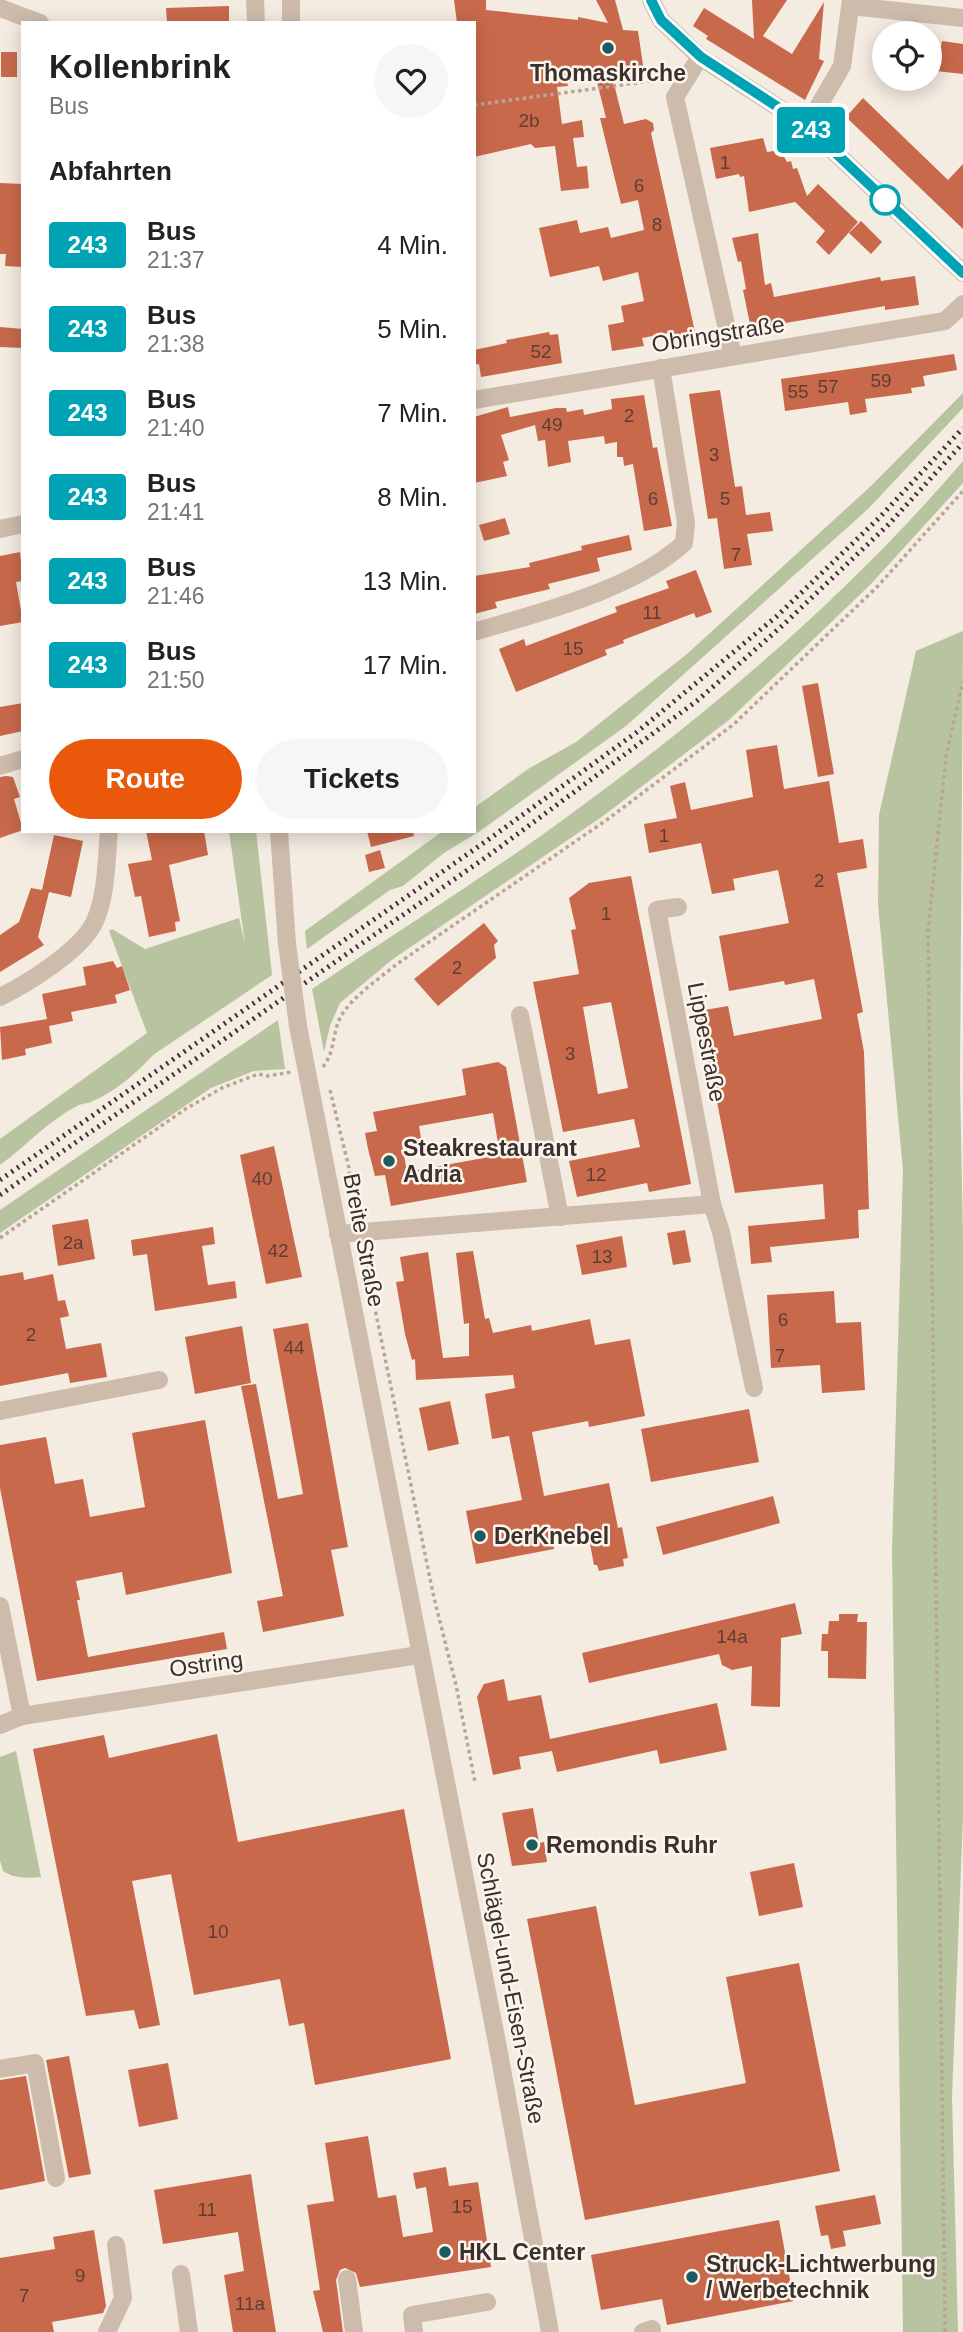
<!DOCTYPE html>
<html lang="de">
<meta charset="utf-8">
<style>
body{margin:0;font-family:Arial,sans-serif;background:#f6f6f6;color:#222;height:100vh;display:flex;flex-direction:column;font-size:26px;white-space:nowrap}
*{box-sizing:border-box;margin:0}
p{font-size:23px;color:#767676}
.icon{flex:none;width:38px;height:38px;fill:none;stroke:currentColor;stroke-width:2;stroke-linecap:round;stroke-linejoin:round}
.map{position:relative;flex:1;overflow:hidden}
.side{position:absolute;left:21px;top:21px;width:455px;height:812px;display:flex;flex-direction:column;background:#fff;border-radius:0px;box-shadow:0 4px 18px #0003}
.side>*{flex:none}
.badge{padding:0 14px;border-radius:5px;font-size:24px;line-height:46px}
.tools{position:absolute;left:872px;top:21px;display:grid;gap:14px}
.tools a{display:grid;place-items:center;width:70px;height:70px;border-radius:50%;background:#fff;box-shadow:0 4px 18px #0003;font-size:35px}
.map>.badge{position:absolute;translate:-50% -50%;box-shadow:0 0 0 4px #fff}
h2{padding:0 28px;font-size:26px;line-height:63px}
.round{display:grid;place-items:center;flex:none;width:74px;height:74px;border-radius:37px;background:#f6f6f6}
.summary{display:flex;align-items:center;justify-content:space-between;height:119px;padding:0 28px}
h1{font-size:33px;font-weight:700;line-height:52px}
.primary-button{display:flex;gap:14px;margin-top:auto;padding:14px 28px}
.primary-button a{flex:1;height:80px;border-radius:42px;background:#ea580c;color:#fff;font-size:28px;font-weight:700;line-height:80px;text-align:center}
.primary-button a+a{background:#f6f6f6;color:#222}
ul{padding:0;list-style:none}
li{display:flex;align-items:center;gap:21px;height:84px;padding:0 28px}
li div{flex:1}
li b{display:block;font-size:26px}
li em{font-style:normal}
li .badge{min-width:77px;font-weight:700;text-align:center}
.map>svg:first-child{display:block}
.green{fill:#b8c4a0}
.building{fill:#c8694b;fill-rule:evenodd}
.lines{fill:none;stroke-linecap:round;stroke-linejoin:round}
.path{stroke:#b9a596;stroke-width:3.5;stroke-dasharray:3.5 3.5;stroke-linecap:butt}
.minor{stroke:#cdbbac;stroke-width:18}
.rail{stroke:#3b302b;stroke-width:5;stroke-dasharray:2 5;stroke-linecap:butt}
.minor-bridge{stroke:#cdbbac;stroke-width:18}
.line-casing{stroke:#fff;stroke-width:16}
.line{stroke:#00a3b4;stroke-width:10}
.poi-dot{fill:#1f5a5e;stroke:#fbf5ee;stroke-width:2.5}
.stop-dot{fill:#fff;stroke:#00a3b4;stroke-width:3.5}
.labels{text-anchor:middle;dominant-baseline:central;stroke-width:5;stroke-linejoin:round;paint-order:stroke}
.number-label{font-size:19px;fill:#5e3e33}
.poi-label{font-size:23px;font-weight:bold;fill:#3b302b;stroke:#fbf5ee;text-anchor:start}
.street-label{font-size:23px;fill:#3b302b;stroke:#fbf5ee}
</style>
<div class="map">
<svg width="963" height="2332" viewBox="0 0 963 2332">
<rect width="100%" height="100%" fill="#f4ebe1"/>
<g class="green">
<path d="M963,393V408L868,509L626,726L480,831L444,853L403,886L390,890L307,949L305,931L443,831H474V808L528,769L576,742L687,654L872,485Z"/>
<path d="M963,461V483L870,585L729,720L603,816L393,959L340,1003L330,1026L324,1052L312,989C401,929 493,872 579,808C717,707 851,592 963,461Z"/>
<path d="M963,631L960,1081L963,1238V1817L952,2097L958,2332H903L892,1550L903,1170L878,905L879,815L916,651Z"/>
<path d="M229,831H256L272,975L153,1055C138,1072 113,1093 93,1101C88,1104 82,1103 77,1106C48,1121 26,1146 0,1165V1139L147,1033L109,931L112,929L145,949L239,918L245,944Z"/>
<path d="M278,1020L285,1069L254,1071L211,1088L0,1233V1210Z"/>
<path d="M16,1751L41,1877C28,1878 15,1879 3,1871L0,1860V1757Z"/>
</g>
<g class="building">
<path d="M454,0H486V10L578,20V17L608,23L596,0H615L623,30L638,31L644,72L612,76L624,124L646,119L653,123L654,130L651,133L695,332L670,338L669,333L642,338L644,346L612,351L608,325L624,322L621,306L644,301L638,272L603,281L599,266L550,277L539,228L577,220L580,233L608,227L611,238L644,230L638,200L621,204L600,118H606L596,78L567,82L568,86L557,87L562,124L582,120L584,137L573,138L577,167L587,166L589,188L561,191L555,146L535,148L531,144L474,157V23H457Z"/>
<path d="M752,0H787L763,36L792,54L824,2L819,59L824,61L805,100L706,39L708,36L693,26L704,8L754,39Z"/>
<path d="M229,6V23H167L166,8Z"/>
<path d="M942,41L963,44V74L936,71Z"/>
<rect x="1" y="52" width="16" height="25"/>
<path d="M863,98L948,180L963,164V229L846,117Z"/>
<path d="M763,138L767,152L780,150L787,162L791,161L793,169L797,168L807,196L818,184L858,222L829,255L816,242L825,231L795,202L749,212L744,176L740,177L739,174L716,179L710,148Z"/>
<path d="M0,183L23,184V267L5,266L6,254H0Z"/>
<path d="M861,221L882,242L871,254L849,233Z"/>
<path d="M758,233L765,285L771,283L774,297L880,277L881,281L915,276L919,305L885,310V306L751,329L743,290L746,289L741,261L738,262L732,238Z"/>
<path d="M0,327L23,329V348L0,347Z"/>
<path d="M549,332L550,335L558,334L562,363L481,377L479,364L474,365V350L507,343L506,340Z"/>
<path d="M954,354L957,370L923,376L925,386L911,388L912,393L865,399L867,412L850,415L848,402L785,411L781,379Z"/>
<path d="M720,390L735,487L742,486L746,515L770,512L773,531L747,534L752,565L724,569L717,518L708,519L689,394Z"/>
<path d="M644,395L653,448L657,447L672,526L644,531L633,464L624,466L623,457H617V442L605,444L604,436L568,441L571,462L548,467L545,440L538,441L535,425L501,435L509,460L503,462L507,476L474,483V417L508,407L510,417L556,408H566L567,412L583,409L584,415L612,409L611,399Z"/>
<path d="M505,518L510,534L484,541L479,525Z"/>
<path d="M629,535L632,550L597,558L600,571L548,584L550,589L495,602L497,608L474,614V576L530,567L529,563L582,550L581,546Z"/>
<path d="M20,552L23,581L16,582L23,622L0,626V556Z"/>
<path d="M696,570L712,612L696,618L694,613L623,640L624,643L605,650L607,655L516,692L499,649L524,639L526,646L617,612L615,607L669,588L666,581Z"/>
<path d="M818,683L834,774L818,777L802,686Z"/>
<path d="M23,703V731L0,736V707Z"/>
<path d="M777,745L784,789L829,781L839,843L863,839L867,868L837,873L863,1012L857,1014L864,1052L869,1209L858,1210L859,1238L770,1247L772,1262L751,1264L748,1226L825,1219L823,1184L735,1193L699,1011L728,1006L734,1036L822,1019L814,979L785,985L784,981L729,991L719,936L789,923L778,870L733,879L735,890L712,894L701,843L649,853L644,824L677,818L670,786L685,782L691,810L753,797L746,750Z"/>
<path d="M6,776L13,777L20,797L14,799L23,830L0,838V777Z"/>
<path d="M146,831H204L208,855L169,865L180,921L175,922L176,931L149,937L141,896L135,897L128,864L152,860Z"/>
<path d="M367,831H413L414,836L371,847Z"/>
<path d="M54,835L83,841L71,897L49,892L38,937L44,945L0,972V935L19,922L31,888L42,890Z"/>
<path d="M380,850L385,868L369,872L365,855Z"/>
<path d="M631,876L691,1184L649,1192L647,1183L577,1197L569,1161L640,1147L634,1119L563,1132L533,982L579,974L571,930L576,929L569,898L589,883ZM611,1002L628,1088L598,1094L583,1007Z"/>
<path d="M484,923L498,941L494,945L496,958L438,1006L414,979Z"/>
<path d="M113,961L117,968L122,966L130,990L115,995L117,1003L71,1012L73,1021L49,1026L52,1043L25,1049L26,1055L2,1060L0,1027L47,1019L42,994L86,985L83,967Z"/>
<path d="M498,1062L506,1067L527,1182L391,1206L385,1175L375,1176L368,1149L365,1133L377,1131L373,1112L466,1095L462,1069ZM493,1113L500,1155L407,1172L402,1144L421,1138L419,1126Z"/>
<path d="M274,1146L302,1277L266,1284L240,1155Z"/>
<path d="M88,1219L95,1259L58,1266L52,1225Z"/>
<path d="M213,1227L215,1244L202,1246L208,1285L235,1281L237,1298L155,1311L147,1254L133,1256L131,1240Z"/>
<path d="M685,1230L691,1262L673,1265L667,1233Z"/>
<path d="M622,1236L627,1267L582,1275L576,1245Z"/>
<path d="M473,1251L485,1319L489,1318L493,1333L531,1325L532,1331L590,1319L595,1345L630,1339L645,1416L589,1427L588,1421L532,1432L544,1496L609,1483L618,1528L622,1527L628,1558L623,1559L624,1566L599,1571L597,1565H594L588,1533L553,1540L554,1549L476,1564L466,1511L522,1500L509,1436L492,1439L485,1394L515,1388L513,1375L416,1380L415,1359L412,1360L405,1334L396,1282L404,1281L400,1257L428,1252L443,1358L469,1356V1323L464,1324L456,1253Z"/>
<path d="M23,1272L24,1280L53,1274L58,1301L65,1300L69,1316L60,1318L66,1349L101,1343L107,1377L70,1383L68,1373L0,1386V1276Z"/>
<path d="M834,1291L836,1323L861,1322L865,1390L822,1393L820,1365L771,1368L767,1295Z"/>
<path d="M308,1323L348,1547L331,1550L344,1616L263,1632L257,1601L283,1596L241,1386L256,1384L278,1499L303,1494L273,1329Z"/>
<path d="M242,1326L251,1383L195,1394L185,1337Z"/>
<path d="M450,1401L459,1444L428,1451L419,1408Z"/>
<path d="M749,1409L759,1462L651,1482L641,1429Z"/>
<path d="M205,1420L232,1573L126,1595L122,1572L76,1581L80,1600H77L88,1657L224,1632L227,1649L37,1681L0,1488V1445L46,1437L55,1484L83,1479L90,1517L145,1507L132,1433Z"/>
<path d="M773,1496L780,1523L663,1555L656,1527Z"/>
<path d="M795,1603L802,1634L781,1638L780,1707L751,1706L752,1666L732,1670L722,1665L719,1654L589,1683L582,1653Z"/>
<path d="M839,1614H858L857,1622H867L866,1679L828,1678V1651H821L822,1634H828L829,1621H839Z"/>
<path d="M504,1679L508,1701L541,1695L550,1739L717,1703L727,1750L660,1764L657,1750L557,1772L552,1751L519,1757L521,1769L493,1775L477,1697L484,1684Z"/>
<path d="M217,1734L238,1842L404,1809L451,2059L315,2085L304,2023L289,2026L280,1979L194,1995L171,1874L132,1881L160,2025L139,2029L134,2010L86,2016L33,1749L104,1735L109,1758Z"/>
<path d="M533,1808L539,1843L544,1842L547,1862L512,1866L502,1813Z"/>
<path d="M794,1863L803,1907L759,1916L750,1872Z"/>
<path d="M596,1906L635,2105L746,2083L726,1977L799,1963L840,2171L585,2220L527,1919Z"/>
<path d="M69,2056L91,2174L69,2178L46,2060Z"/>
<path d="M168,2063L178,2119L139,2127L128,2070Z"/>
<path d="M26,2076L45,2181L0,2190V2080Z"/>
<path d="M368,2136L378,2198L396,2195L403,2237L433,2232L426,2187L416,2189L413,2173L446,2167L449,2186L478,2182L491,2267L360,2287L356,2273L345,2268L340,2270L336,2280L343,2332H323L313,2291L320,2290L307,2205L334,2201L325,2143Z"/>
<path d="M251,2174L259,2228L276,2332H233L224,2275L244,2271L238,2232L163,2244L154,2190Z"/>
<path d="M875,2195L881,2224L843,2231L846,2246L831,2249L828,2235L821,2236L815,2206Z"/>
<path d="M779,2220L794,2301L667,2325L662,2299L601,2310L591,2255Z"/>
<path d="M94,2230L106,2306L103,2313L52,2322L54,2332H0V2258L55,2249L53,2237Z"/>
</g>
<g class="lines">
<g class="path">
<path d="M474,105L651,81"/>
<path d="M323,1067C335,1052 332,1033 341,1016C353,996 379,979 397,964L608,819L734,724L877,587L963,491"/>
<path d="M330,1090L349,1168L351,1195"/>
<path d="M0,1238L187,1108L222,1088L258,1074L267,1076L292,1072"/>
<path d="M363,1250L434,1598L456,1685L475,1782"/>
<path d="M945,2332L928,931L946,756L963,681"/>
</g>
<g class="minor">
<path d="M255,0L256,23"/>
<path d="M291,0V23"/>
<path d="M651,0L661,20L700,57L807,126L963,273"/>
<path d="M851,6L963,18"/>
<path d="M0,8L40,23"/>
<path d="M700,57L675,97L733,356"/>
<path d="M807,126L842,66L851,0"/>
<path d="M474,400L945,321L963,304"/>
<path d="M0,529L23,524"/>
<path d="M474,632C540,612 633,590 684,543L686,523L661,368"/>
<path d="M0,766L23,759"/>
<path d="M279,831L287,944"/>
<path d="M678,907L657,910L712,1204L721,1232L754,1388"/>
<path d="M0,997C27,984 81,950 94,923C107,896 106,861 109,831"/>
<path d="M520,1015L560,1217"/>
<path d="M298,1026L499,2053L550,2332"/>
<path d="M338,1234L712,1204"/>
<path d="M0,1411L159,1380"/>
<path d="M0,1606L22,1716"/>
<path d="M0,1725L22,1716L419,1655"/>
<path d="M0,2069L35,2063L56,2178"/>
<path d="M181,2274L189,2332"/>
<path d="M347,2279L354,2332"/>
<path d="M107,2332L123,2298L116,2245"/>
<path d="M414,2332L412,2315L487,2302"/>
<path d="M643,2332L652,2329"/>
</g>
<g class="rail">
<path d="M0,1180L485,842L637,732L777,616L880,517L963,428"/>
<path d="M0,1195L492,853L698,700L783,625L889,524L963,443"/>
</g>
<path class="minor-bridge" d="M287,944L298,1026"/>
</g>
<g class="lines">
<g class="line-casing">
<path id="line" d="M651,0L661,20L701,57L807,126L963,273"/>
</g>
<use href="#line" class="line"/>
</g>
<g class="poi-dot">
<circle cx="608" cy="48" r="7"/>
<circle cx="389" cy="1161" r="7"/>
<circle cx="480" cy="1536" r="7"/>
<circle cx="532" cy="1845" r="7"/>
<circle cx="445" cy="2252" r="7"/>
<circle cx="692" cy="2277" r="7"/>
</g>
<circle class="stop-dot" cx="885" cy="200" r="14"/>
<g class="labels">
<g class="number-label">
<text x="529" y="120">2b</text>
<text x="725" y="162">1</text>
<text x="639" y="185">6</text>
<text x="657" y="224">8</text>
<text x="541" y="351">52</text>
<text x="881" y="380">59</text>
<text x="828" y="386">57</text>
<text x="798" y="391">55</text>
<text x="629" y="415">2</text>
<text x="552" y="424">49</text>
<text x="714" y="454">3</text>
<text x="653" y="498">6</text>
<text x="725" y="498">5</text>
<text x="736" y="554">7</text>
<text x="652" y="612">11</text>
<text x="573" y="648">15</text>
<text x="664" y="835">1</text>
<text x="819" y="880">2</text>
<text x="606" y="913">1</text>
<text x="457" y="967">2</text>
<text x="570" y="1053">3</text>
<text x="596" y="1174">12</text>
<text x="262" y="1178">40</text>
<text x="73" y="1242">2a</text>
<text x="278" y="1250">42</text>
<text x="602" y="1256">13</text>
<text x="783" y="1319">6</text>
<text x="31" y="1334">2</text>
<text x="294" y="1347">44</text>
<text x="780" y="1355">7</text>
<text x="732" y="1636">14a</text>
<text x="218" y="1931">10</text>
<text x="462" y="2206">15</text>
<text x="207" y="2209">11</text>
<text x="80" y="2275">9</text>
<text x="24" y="2295">7</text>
<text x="250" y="2303">11a</text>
</g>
<g class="poi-label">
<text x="608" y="73" text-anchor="middle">Thomaskirche</text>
<text x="403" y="1148">Steakrestaurant<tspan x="403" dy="26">Adria</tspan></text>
<text x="494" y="1536">DerKnebel</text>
<text x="546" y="1845">Remondis Ruhr</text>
<text x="459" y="2252">HKL Center</text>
<text x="706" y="2264">Struck-Lichtwerbung<tspan x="706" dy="26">/ Werbetechnik</tspan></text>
</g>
<g class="street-label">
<text transform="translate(718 334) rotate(-9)">Obringstraße</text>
<text transform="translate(707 1042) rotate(79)">Lippestraße</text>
<text transform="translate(364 1240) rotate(79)">Breite Straße</text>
<text transform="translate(206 1664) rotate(-8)">Ostring</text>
<text transform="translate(511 1988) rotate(79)">Schlägel-und-Eisen-Straße</text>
</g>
</g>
</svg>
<div class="tools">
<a><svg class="icon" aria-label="locate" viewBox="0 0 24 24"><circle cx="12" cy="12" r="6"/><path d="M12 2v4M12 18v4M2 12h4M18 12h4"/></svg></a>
</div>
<b class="badge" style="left:811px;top:130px;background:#00a3b4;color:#fff">243</b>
<section class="side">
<div class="summary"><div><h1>Kollenbrink</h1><p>Bus</p></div><a class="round"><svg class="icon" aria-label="heart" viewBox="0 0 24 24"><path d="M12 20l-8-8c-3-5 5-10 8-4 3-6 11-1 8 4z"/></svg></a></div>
<h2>Abfahrten</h2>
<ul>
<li><span class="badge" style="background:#00a3b4;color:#fff">243</span><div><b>Bus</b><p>21:37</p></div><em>4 Min.</em></li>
<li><span class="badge" style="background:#00a3b4;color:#fff">243</span><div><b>Bus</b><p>21:38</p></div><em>5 Min.</em></li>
<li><span class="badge" style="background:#00a3b4;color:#fff">243</span><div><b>Bus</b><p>21:40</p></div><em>7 Min.</em></li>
<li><span class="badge" style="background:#00a3b4;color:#fff">243</span><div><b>Bus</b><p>21:41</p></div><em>8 Min.</em></li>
<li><span class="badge" style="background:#00a3b4;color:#fff">243</span><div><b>Bus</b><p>21:46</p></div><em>13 Min.</em></li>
<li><span class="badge" style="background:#00a3b4;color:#fff">243</span><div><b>Bus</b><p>21:50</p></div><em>17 Min.</em></li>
</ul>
<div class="primary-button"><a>Route</a><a>Tickets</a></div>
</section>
</div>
